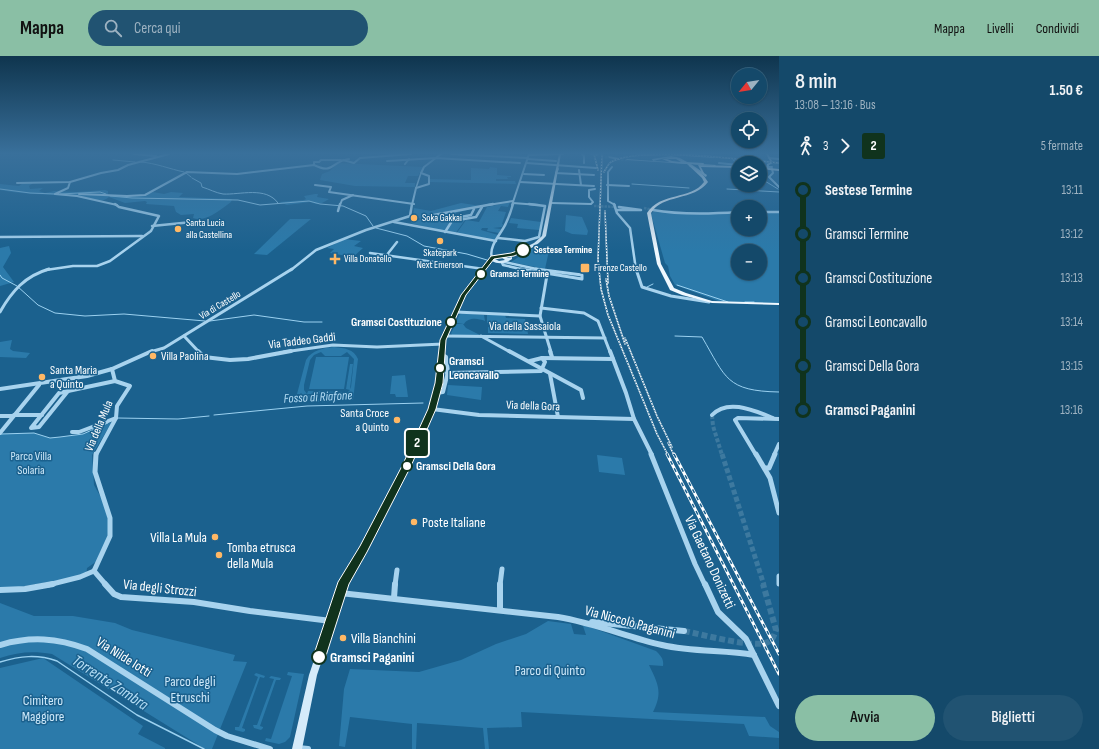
<!DOCTYPE html>
<html lang="it">
<meta charset="utf-8">
<style>
body{margin:0;font-family:"Sofia Sans Condensed",sans-serif;background:#215372;color:#f1f3f6;height:100vh;display:flex;flex-direction:column;font-size:15px;white-space:nowrap}
*{box-sizing:border-box;margin:0}
p{font-size:13px;color:#9db2c1}
.icon{flex:none;width:22px;height:22px;fill:none;stroke:currentColor;stroke-width:2;stroke-linecap:round;stroke-linejoin:round}
.map{position:relative;flex:1;overflow:hidden}
.drawer{display:flex;flex-direction:column;background:#14496a;width:320px}
.drawer>*{flex:none}
.badge{padding:0 8px;border-radius:3px;font-size:14px;line-height:26px}
.needle{width:26px;rotate:240deg}
.buttons{position:absolute;left:731px;top:12px;display:grid;gap:8px}
.buttons a{display:grid;place-items:center;width:36px;height:36px;border-radius:50%;background:#14496a;box-shadow:0 1px 3px #0004,0 0 0 1px #33617e;font-size:20px}
.map>.badge{position:absolute;translate:-50% -50%;box-shadow:0 0 0 2px #fff}
.legs{display:flex;align-items:center;gap:6px;height:44px;padding:0 16px;font-size:13px}
.legs p{margin-inline-start:auto}
.headline{display:flex;align-items:center;justify-content:space-between;height:68px;padding:0 16px}
h1{font-size:22px;font-weight:600;line-height:30px}
.button{display:flex;gap:8px;margin-top:auto;padding:8px 16px}
.button a{flex:1;height:46px;border-radius:24px;background:#8abfa5;color:#111;font-size:16px;font-weight:600;line-height:46px;text-align:center}
.button a+a{background:#215372;color:#f1f3f6}
ul{padding:0 16px;list-style:none}
li{display:flex;align-items:center;gap:14px;height:44px;font-size:15px}
li i{display:grid;place-items:center;width:6px;height:100%;margin:0 5px;background:currentColor}
li i::after{content:'';width:10px;height:10px;margin:-5px;border:3px solid;border-radius:50%;background:#14496a}
li p{margin-inline-start:auto}
li:first-child i{background:linear-gradient(#0000 50%,currentColor 0)}
li:last-child i{background:linear-gradient(currentColor 50%,#0000 0)}
header{display:flex;align-items:center;gap:24px;box-sizing:border-box;height:56px;padding:0 20px;background:#8abfa5;color:#111}
header strong{font-size:19px}
nav{display:flex;gap:22px;margin-inline-start:auto;font-size:14px}
.search{width:280px;height:36px;background:#215372;display:flex;align-items:center;gap:10px;box-sizing:border-box;padding:0 14px;border-radius:22px;color:#9db2c1;font-size:15px}
main{display:flex;flex:1;min-height:0}
.map>svg:first-child{display:block}
.green{fill:#2b7aaa;fill-rule:evenodd}
.lines{fill:none;stroke-linecap:round;stroke-linejoin:round}
.stream-far1{stroke:#9bd1f0;stroke-width:1}
.stream{stroke:#9bd1f0;stroke-width:1.5}
.minor-tunnel-far3{stroke:#3d799f;stroke-width:2.5;stroke-dasharray:2.5 1;stroke-linecap:butt}
.minor-tunnel-far2{stroke:#3d799f;stroke-width:4;stroke-dasharray:4 2;stroke-linecap:butt}
.minor-tunnel-far1{stroke:#3d799f;stroke-width:5;stroke-dasharray:5 2.5;stroke-linecap:butt}
.minor-tunnel{stroke:#3d799f;stroke-width:6;stroke-dasharray:6 3;stroke-linecap:butt}
.secondary-tunnel{stroke:#3d799f;stroke-width:2.5;stroke-dasharray:2.5 1.5;stroke-linecap:butt}
.pedestrian{stroke:#a8d3ee;stroke-width:1.5}
.minor-far5{stroke:#a8d3ee;stroke-width:2}
.minor-far4{stroke:#a8d3ee;stroke-width:2.5}
.minor-far3{stroke:#a8d3ee;stroke-width:3}
.minor-far2{stroke:#a8d3ee;stroke-width:4}
.minor-far1{stroke:#a8d3ee;stroke-width:5}
.minor{stroke:#a8d3ee;stroke-width:6}
.secondary{fill:#d5ebfa;fill-rule:evenodd}
.primary{fill:#eff8ff;fill-rule:evenodd}
.rail-far1-casing{stroke:#fff;stroke-width:1.5}
.rail-casing{stroke:#fff;stroke-width:3}
.rail-far1{stroke:#1b618e;stroke-width:1;stroke-dasharray:1.5;stroke-linecap:butt}
.rail{stroke:#1b618e;stroke-width:1.5;stroke-dasharray:4;stroke-linecap:butt}
.line-1{fill:#10331d;stroke:#fff}
.poi-dot{fill:#ffb865;stroke:#1b618e;stroke-width:1.5}
.stop-1-dot{fill:#fff;stroke:#10331d;stroke-width:2}
.labels{text-anchor:middle;dominant-baseline:central;stroke-width:3;stroke-linejoin:round;paint-order:stroke}
.far-poi-label{font-size:10px;fill:#fff;stroke:#1b618e;text-anchor:start}
.far-stop-label{font-size:10px;font-weight:bold;fill:#fff;stroke:#1b618e;text-anchor:start}
.far-street-label{font-size:10px;fill:#fff;stroke:#1b618e}
.stop-label{font-size:12px;font-weight:bold;fill:#fff;stroke:#1b618e;text-anchor:start}
.street-label{font-size:12px;fill:#fff;stroke:#1b618e}
.poi-label{font-size:12px;fill:#fff;stroke:#1b618e;text-anchor:start}
.park-label{font-size:12px;fill:#cee9fa;stroke:#1b618e}
.water-label{font-size:13px;font-style:italic;fill:#b4ddf5;stroke:#1b618e}
.near-poi-label{font-size:14px;fill:#fff;stroke:#1b618e;text-anchor:start}
.near-street-label{font-size:14px;fill:#fff;stroke:#1b618e}
.near-stop-label{font-size:14px;font-weight:bold;fill:#fff;stroke:#1b618e;text-anchor:start}
.near-park-label{font-size:14px;fill:#cee9fa;stroke:#1b618e}
.near-water-label{font-size:16px;font-style:italic;fill:#b4ddf5;stroke:#1b618e}
</style>
<header>
<strong>Mappa</strong>
<div class="search"><svg class="icon" aria-label="search" viewBox="0 0 24 24"><circle cx="10" cy="10" r="6"/><path d="M15 15l6 6"/></svg>Cerca qui</div>
<nav><a>Mappa</a><a>Livelli</a><a>Condividi</a></nav>
</header>
<main>
<div class="map">
<svg width="779" height="693" viewBox="0 0 779 693">
<rect width="100%" height="100%" fill="#1b618e"/>
<g class="green">
<path d="M337,107L423,111L418,120H408L405,127H415V131L355,130L320,124L322,118L330,115Z"/>
<path d="M490,111L497,112V119L511,120V121H507L508,123H496V125H515L516,128L429,126V123L471,124V112L489,113Z"/>
<path d="M23,127H33L29,130L30,133L43,132L39,135L45,137L54,135L77,136L105,134L108,135V139L127,140L145,139L153,136L164,138L171,136L183,137L179,141L232,143L231,146C221,153 206,167 193,162L194,158L181,159L176,156L174,150L146,148L147,146L145,145L125,147L109,141C101,148 95,143 86,142C62,138 37,139 12,136C8,135 4,135 0,134V128L19,130Z"/>
<path d="M315,138H318L317,141L329,143L322,147L316,148L310,146L287,149L279,146L304,144L306,143L304,140Z"/>
<path d="M510,146L508,151L501,150L498,155L506,156L502,168H503L502,171L493,172L501,173L499,177L487,175L488,172H482L481,174L498,179L495,185L456,178L466,164L479,166L487,151Z"/>
<path d="M461,147L481,150L456,157L450,166L465,164L455,178L410,167L421,163L413,160L414,152L431,155Z"/>
<path d="M654,155L681,157L738,156V173H760V156L779,157V248L721,246L675,229L670,220L668,210L665,207L651,158ZM738,195H760V217H738Z"/>
<path d="M566,159L582,161L588,175L587,179L572,178L565,175Z"/>
<path d="M511,162L541,166L539,174L517,172L518,168L509,167Z"/>
<path d="M290,163H311L267,199L254,198Z"/>
<path d="M344,183L361,185L354,190L363,192L353,201L330,197L334,193L327,192Z"/>
<path d="M548,189L550,190L545,213L511,206L531,193L539,194Z"/>
<path d="M9,190L11,197L3,211L14,226L0,230V192Z"/>
<path d="M462,257L484,259L485,265C478,262 468,261 464,268L456,267L459,259Z"/>
<path d="M487,259H505L506,262L525,263L528,278L488,277V271L500,272V268L487,267Z"/>
<path d="M456,268H463L466,272L480,279H452L451,277Z"/>
<path d="M12,284L10,293L13,295L30,297L26,302L0,301V286Z"/>
<path d="M334,291C344,292 354,293 358,303L353,344H349V339C335,348 312,350 301,337L300,338H297L306,304C312,294 323,292 334,291ZM321,296L325,300H341L347,296L354,303L351,331L350,333L353,308H350L346,333L350,334C340,345 319,347 307,338H344V336L308,335L307,338L304,334V329L310,304L314,299Z"/>
<path d="M316,301H349L344,333H309Z"/>
<path d="M405,319L408,341H396L395,338H390L392,320Z"/>
<path d="M448,329L482,331L481,344L447,339Z"/>
<path d="M112,366L92,399L94,429L103,445L108,463V481L100,496L97,505L87,512L86,520L0,534V378L34,377L49,382L62,381L84,378Z"/>
<path d="M597,399L622,402L625,419L599,416Z"/>
<path d="M0,547L34,560H73L115,567L132,574L235,599L233,605L247,606L212,693H205L52,598C33,595 18,596 0,602Z"/>
<path d="M548,565L571,568L574,578L586,579L583,570H587L656,595C661,600 664,603 663,610L649,609C658,628 663,636 653,656L765,661L770,670L779,676V682L749,680L744,668L521,656L522,671L487,672L489,693H485L483,672L417,667L416,693H412V668L350,661L345,691L339,690L344,633L350,613L419,616L461,604L496,588L526,578Z"/>
<path d="M43,602L143,670L138,678L165,692V693H0V612Z"/>
<path d="M288,616L304,618L290,681L285,686L279,688L265,685L266,682L271,683L292,620L287,619Z"/>
<path d="M256,617L265,620L264,622L260,621L242,672L245,673V675L243,676L235,674V671H239L258,621L254,619Z"/>
<path d="M271,620L281,622L280,624H276L260,670L263,671V672L261,674L254,672L253,669H257L274,623L269,622Z"/>
</g>
<g class="lines">
<g class="stream-far1">
<path d="M113,104L135,106"/>
<path d="M733,104L738,107"/>
<path d="M141,106C155,107 170,113 184,116"/>
<path d="M186,117L191,121"/>
<path d="M192,122L201,127L202,131C209,133 216,137 223,138C240,139 266,130 278,147"/>
<path d="M760,122L778,133"/>
<path d="M632,128L689,132"/>
<path d="M0,133L30,137L55,138"/>
<path d="M727,133L779,136"/>
<path d="M60,138L100,136L106,138"/>
<path d="M110,140L132,142L238,144L260,149L309,145L320,148L343,150L366,160L373,170"/>
<path d="M376,172L407,180L424,190L467,198L487,204"/>
<path d="M0,219L2,222L17,230L38,249L55,257L85,260L124,258L205,265"/>
<path d="M677,229L728,246"/>
<path d="M647,231L653,228"/>
<path d="M745,246H754"/>
<path d="M210,265L254,259L304,266H322"/>
<path d="M675,280L702,281C726,322 726,335 779,336"/>
<path d="M214,359L307,350L423,347"/>
<path d="M117,362L178,363L209,360"/>
<path d="M1,378L34,377L50,382L60,381L83,378L108,367"/>
</g>
<path class="stream" d="M0,606C20,600 37,598 57,605L137,659L204,693"/>
<g class="minor-tunnel-far3">
<path d="M594,150L619,151"/>
<path d="M644,152L653,154"/>
</g>
<path class="minor-tunnel-far2" d="M712,359L713,370L722,399"/>
<path class="minor-tunnel-far1" d="M722,398L764,529"/>
<path class="minor-tunnel" d="M684,575C701,578 754,593 768,586C773,584 774,579 776,574L763,528"/>
<g class="secondary-tunnel">
<path d="M597,99L609,102"/>
<path d="M617,103L627,104"/>
</g>
<path class="pedestrian" d="M416,132L421,117"/>
<g class="minor-far5">
<path d="M134,98L156,100"/>
<path d="M451,98L528,102"/>
<path d="M582,98L584,100V107"/>
<path d="M672,98L713,101"/>
<path d="M529,99L563,98"/>
<path d="M360,102L411,98"/>
<path d="M769,102L779,103"/>
<path d="M528,103L556,105"/>
<path d="M343,104L354,107L360,102"/>
<path d="M387,105L436,102L520,107"/>
<path d="M527,107L596,112"/>
<path d="M719,107L738,109"/>
<path d="M405,108L409,103"/>
<path d="M314,109V106H319L321,104H341"/>
<path d="M612,111L608,116V145L615,149"/>
<path d="M760,111H772"/>
<path d="M558,113L556,117L594,119"/>
<path d="M772,113L773,117L769,121L779,131"/>
<path d="M579,114L581,129"/>
<path d="M524,118L544,119"/>
<path d="M70,126L68,132L55,138L77,140L117,149"/>
<path d="M520,126L594,130"/>
<path d="M17,127L70,126L101,117L118,114L128,109L169,98"/>
<path d="M315,129L331,131L329,136L414,148"/>
<path d="M607,129L629,130"/>
<path d="M79,138L127,140L145,139L187,116L237,118L314,109C334,119 331,105 349,103"/>
<path d="M513,147L539,149"/>
<path d="M552,147L591,148L593,146L589,141V134L595,133"/>
<path d="M340,149L342,144L353,139"/>
<path d="M412,149L416,132L429,128V120L421,117L424,111L441,98"/>
<path d="M488,149L513,145"/>
<path d="M512,149L529,98"/>
</g>
<g class="minor-far4">
<path d="M614,148L617,157L630,172L636,214"/>
<path d="M617,154H641L619,151"/>
<path d="M653,154C681,159 710,158 738,156"/>
<path d="M338,155L340,148"/>
<path d="M760,156H779"/>
<path d="M423,161L493,148"/>
<path d="M456,162L471,159L474,153"/>
<path d="M394,166L496,185"/>
<path d="M152,170L192,166L199,167"/>
<path d="M445,176L452,165L476,161L482,151"/>
<path d="M0,181L142,180"/>
<path d="M498,182L525,185L539,181L545,150L529,148"/>
<path d="M370,197L484,213"/>
<path d="M386,200L397,186"/>
<path d="M492,202C488,190 502,177 506,167C509,161 511,155 513,148"/>
<path d="M46,214L73,210H97L110,205L151,175L159,160L119,151L115,148"/>
<path d="M291,214L316,194L366,174L410,160L412,148"/>
<path d="M525,214L503,209L502,207L505,206L541,214"/>
</g>
<g class="minor-far3">
<path d="M521,213L582,223V219L536,213"/>
<path d="M636,213L642,231L671,240L709,246"/>
<path d="M547,219L540,260L551,296"/>
<path d="M541,252L584,257L598,265L610,296"/>
<path d="M0,256C12,235 25,220 49,213"/>
<path d="M456,256L540,260"/>
<path d="M184,280L199,296"/>
<path d="M445,280L605,282"/>
<path d="M481,280L510,296"/>
<path d="M150,296L164,292L292,213"/>
<path d="M284,296L333,289L377,291L443,288"/>
</g>
<g class="minor-far2">
<path d="M198,295L204,301L230,304L248,303L291,295"/>
<path d="M509,295L581,334L583,342"/>
<path d="M550,295L552,301"/>
<path d="M610,295L626,337L634,363L652,399"/>
<path d="M542,302L613,303"/>
<path d="M447,317L541,315L545,306L542,302L530,305"/>
<path d="M550,318L558,361"/>
<path d="M0,333L87,320L112,313L152,295"/>
<path d="M68,335L39,371L31,372L59,337Z"/>
<path d="M68,335L115,325"/>
<path d="M436,337L443,336L448,316L446,301L441,298"/>
<path d="M432,353L479,359L634,363"/>
<path d="M14,359H42"/>
<path d="M712,359C728,342 755,355 773,362"/>
<path d="M0,360H13"/>
<path d="M72,376H79L116,362"/>
<path d="M0,377L39,329"/>
<path d="M96,399L116,362L117,350L130,330L115,325L112,313"/>
<path d="M756,399L735,364L738,362L779,363"/>
<path d="M774,399L779,388"/>
</g>
<g class="minor-far1">
<path d="M651,398L695,508L705,529"/>
<path d="M756,398L770,422L779,457"/>
<path d="M765,412H769L775,398"/>
<path d="M94,515L106,529"/>
<path d="M94,515L110,480V462L95,416L96,398"/>
<path d="M779,520V528"/>
<path d="M48,529L80,521L94,515"/>
<path d="M395,529L397,514"/>
<path d="M500,529L502,513"/>
</g>
<g class="minor">
<path d="M105,528L114,538L121,541L194,546L250,555L331,565"/>
<path d="M500,528V553"/>
<path d="M705,528L718,556L746,583L779,650"/>
<path d="M0,534L25,533L53,528"/>
<path d="M340,537L558,561C595,567 627,581 662,589C692,596 724,594 754,599"/>
<path d="M394,542L395,528"/>
<path d="M592,566L684,575"/>
<path d="M0,589C31,580 57,582 87,593L215,674L227,680L270,693"/>
<path d="M298,692L308,693"/>
</g>
<g class="secondary">
<path d="M559,98H561L546,180C536,192 521,198 506,201L508,202L512,201V203C506,207 499,209 492,205L467,237L452,267L445,284L442,327L435,353L409,410L368,493L348,527L317,619L302,693H292L309,619L340,526L361,491L403,410L429,353L436,327L441,284L448,267L463,237L491,201L498,199L508,198L518,195L534,187L542,180ZM501,201L505,204L499,205L495,203Z"/>
<path d="M590,98H593L592,99Z"/>
<path d="M595,98H597L598,99L596,100Z"/>
<path d="M766,98H768L772,105H770Z"/>
<path d="M608,100L619,102L620,103L619,104L609,102Z"/>
<path d="M671,100L680,102L689,107L716,109L715,110L691,108L707,119L706,121L689,110L690,108L626,104L627,103L653,105L652,103ZM666,102L679,103L686,107L653,105Z"/>
<path d="M771,106L773,107L769,109L768,113H766L767,108Z"/>
</g>
<g class="primary">
<path d="M676,101L686,106L704,107L703,109L690,108L704,120L708,126C694,145 662,138 651,157L661,208L674,232L686,237L712,245L779,247V249L712,247L682,239L670,234L657,208L647,157C660,136 691,144 704,126L702,122L687,108L672,107L662,103ZM667,103H676L681,106L672,105Z"/>
<path d="M698,109L738,110V112L701,111L704,117L703,118L702,117Z"/>
<path d="M760,111L779,113V115L760,113Z"/>
</g>
<g class="rail-far1-casing">
<g id="rail-far1">
<path d="M594,98L598,114"/>
<path d="M602,98L598,204L601,233L608,259L657,378L668,399"/>
<path d="M604,116C606,113 608,108 611,106C637,90 745,104 779,107"/>
<path d="M605,155L608,227"/>
<path d="M606,223L609,240L625,288"/>
<path d="M625,282L657,360L672,391"/>
<path d="M668,387L674,399"/>
</g>
</g>
<g class="rail-casing">
<g id="rail">
<path d="M667,398L779,618"/>
<path d="M674,398L779,598"/>
</g>
</g>
<use href="#rail-far1" class="rail-far1"/>
<use href="#rail" class="rail"/>
</g>
<linearGradient id="sky" x2="0" y2="1"><stop stop-color="#0f354e"/><stop offset="0.5" stop-color="#39709b"/><stop offset="1" stop-color="#39709b" stop-opacity="0"/></linearGradient>
<rect width="779" height="195" fill="url(#sky)"/>
<path class="line-1" d="M523,193H525V195L514,200L494,203L466,239L446,284L443,327L436,353L411,410L367,496L349,528L324,606L319,607L315,606L313,601L338,526L360,490L402,410L428,353L435,327L440,284L461,239L491,200L511,197Z"/>
<g class="poi-dot">
<circle cx="414" cy="162" r="4"/>
<circle cx="178" cy="173" r="4"/>
<circle cx="440" cy="185" r="4"/>
<path d="M333 197h4v4h4v4h-4v4h-4v-4h-4v-4h4z"/>
<rect x="580" y="207" width="10" height="10" rx="2"/>
<circle cx="153" cy="300" r="4"/>
<circle cx="42" cy="321" r="4"/>
<circle cx="397" cy="364" r="4"/>
<circle cx="414" cy="466" r="4"/>
<circle cx="215" cy="481" r="4"/>
<circle cx="219" cy="499" r="4"/>
<circle cx="343" cy="582" r="4"/>
</g>
<g class="stop-1-dot">
<circle cx="523" cy="194" r="7"/>
<circle cx="481" cy="218" r="5"/>
<circle cx="451" cy="266" r="5"/>
<circle cx="440" cy="312" r="5"/>
<circle cx="407" cy="410" r="5"/>
<circle cx="319" cy="601" r="7"/>
</g>
<g class="labels">
<g class="far-poi-label">
<text x="422" y="162">Soka Gakkai</text>
<text x="186" y="167">Santa Lucia<tspan x="186" dy="12">alla Castellina</tspan></text>
<text x="440" y="197" text-anchor="middle">Skatepark<tspan x="440" dy="12">Next Emerson</tspan></text>
<text x="344" y="203">Villa Donatello</text>
<text x="594" y="212">Firenze Castello</text>
</g>
<g class="far-stop-label">
<text x="534" y="194">Sestese Termine</text>
<text x="490" y="218">Gramsci Termine</text>
</g>
<g class="far-street-label">
<text transform="translate(220 249) rotate(-31)">Via di Castello</text>
</g>
<g class="stop-label">
<text x="442" y="266" text-anchor="end">Gramsci Costituzione</text>
<text x="449" y="305">Gramsci<tspan x="449" dy="14">Leoncavallo</tspan></text>
<text x="416" y="410">Gramsci Della Gora</text>
</g>
<g class="street-label">
<text x="525" y="270">Via della Sassaiola</text>
<text transform="translate(302 285) rotate(-7)">Via Taddeo Gaddi</text>
<text transform="translate(533 350) rotate(2)">Via della Gora</text>
<text transform="translate(99 370) rotate(-67)">Via della Mula</text>
</g>
<g class="poi-label">
<text x="161" y="300">Villa Paolina</text>
<text x="50" y="314">Santa Maria<tspan x="50" dy="14">a Quinto</tspan></text>
<text x="389" y="357" text-anchor="end">Santa Croce<tspan x="389" dy="14">a Quinto</tspan></text>
</g>
<g class="park-label">
<text x="31" y="400">Parco Villa<tspan x="31" dy="14">Solaria</tspan></text>
</g>
<g class="water-label">
<text transform="translate(318 341) rotate(-3)">Fosso di Riafone</text>
</g>
<g class="near-poi-label">
<text x="422" y="466">Poste Italiane</text>
<text x="207" y="481" text-anchor="end">Villa La Mula</text>
<text x="227" y="491">Tomba etrusca<tspan x="227" dy="16">della Mula</tspan></text>
<text x="351" y="582">Villa Bianchini</text>
</g>
<g class="near-street-label">
<text transform="translate(710 506) rotate(65)">Via Gaetano Donizetti</text>
<text transform="translate(160 532) rotate(6)">Via degli Strozzi</text>
<text transform="translate(630 566) rotate(15)">Via Niccolò Paganini</text>
<text transform="translate(124 601) rotate(32)">Via Nilde Iotti</text>
</g>
<g class="near-stop-label">
<text x="330" y="601">Gramsci Paganini</text>
</g>
<g class="near-park-label">
<text x="550" y="614">Parco di Quinto</text>
<text x="190" y="625">Parco degli<tspan x="190" dy="16">Etruschi</tspan></text>
<text x="43" y="644">Cimitero<tspan x="43" dy="16">Maggiore</tspan></text>
</g>
<g class="near-water-label">
<text transform="translate(110 627) rotate(33)">Torrente Zambra</text>
</g>
</g>
</svg>
<div class="buttons">
<a><svg class="needle" viewBox="-14 -14 28 28"><path d="M0-13l5 13h-10z" fill="#e53935"/><path d="M0 13l5-13h-10z" fill="#9db2c1"/></svg></a>
<a><svg class="icon" aria-label="locate" viewBox="0 0 24 24"><circle cx="12" cy="12" r="6"/><path d="M12 2v4M12 18v4M2 12h4M18 12h4"/></svg></a>
<a><svg class="icon" aria-label="layers" viewBox="0 0 24 24"><path d="M12 4l9 5-9 5-9-5zM3 14l9 5 9-5"/></svg></a>
<a>+</a>
<a>−</a>
</div>
<b class="badge" style="left:417px;top:387px;background:#10331d;color:#fff">2</b>
</div>
<section class="drawer">
<div class="headline"><div><h1>8 min</h1><p>13:08 – 13:16 · Bus</p></div><b>1.50 €</b></div>
<div class="legs"><svg class="icon" aria-label="walk" viewBox="0 0 24 24"><circle cx="13" cy="4" r="2"/><path d="M13 8l-2 6 4 7M11 14l-3 7M7 12l3-4h3l4 4"/></svg>3<svg class="icon" aria-label="forward" viewBox="0 0 24 24"><path d="M9 5l7 7-7 7"/></svg><b class="badge" style="background:#10331d;color:#fff">2</b><p>5 fermate</p></div>
<ul>
<li><i style="color:#10331d"></i><b>Sestese Termine</b><p>13:11</p></li>
<li><i style="color:#10331d"></i><span>Gramsci Termine</span><p>13:12</p></li>
<li><i style="color:#10331d"></i><span>Gramsci Costituzione</span><p>13:13</p></li>
<li><i style="color:#10331d"></i><span>Gramsci Leoncavallo</span><p>13:14</p></li>
<li><i style="color:#10331d"></i><span>Gramsci Della Gora</span><p>13:15</p></li>
<li><i style="color:#10331d"></i><b>Gramsci Paganini</b><p>13:16</p></li>
</ul>
<div class="button"><a>Avvia</a><a>Biglietti</a></div>
</section>
</main>
